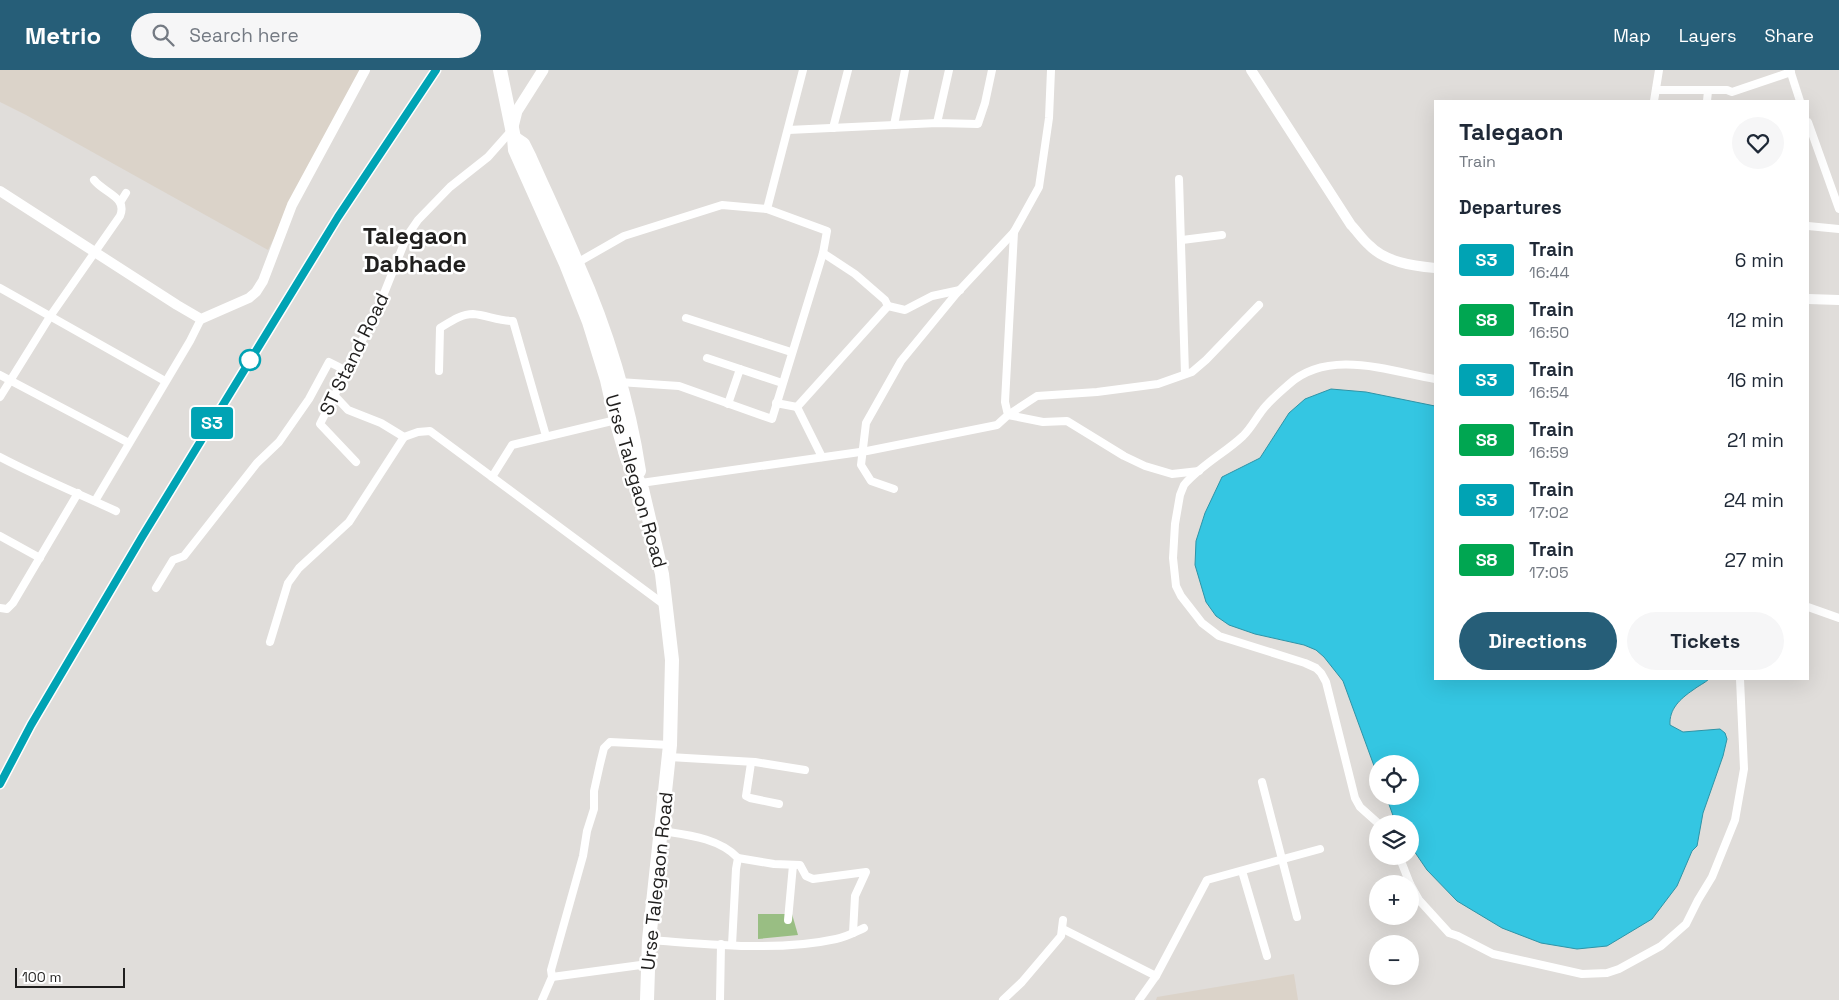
<!DOCTYPE html>
<meta charset="utf-8">
<style>
body{margin:0;font-family:"Space Grotesk",sans-serif;background:#f6f6f7;color:#1f2937;height:100vh;display:flex;flex-direction:column;font-size:19px;white-space:nowrap}
*{box-sizing:border-box;margin:0}
p{font-size:16px;color:#747a83}
.icon{flex:none;width:28px;height:28px;fill:none;stroke:currentColor;stroke-width:2;stroke-linecap:round;stroke-linejoin:round}
.map{position:relative;flex:1;overflow:hidden}
.drawer{position:absolute;left:1434px;top:30px;width:375px;height:580px;display:flex;flex-direction:column;background:#fff;border-radius:0px;box-shadow:0 5px 20px #0002}
.drawer>*{flex:none}
.badge{padding:0 10px;border-radius:4px;font-size:18px;line-height:32px}
.tools{position:absolute;left:1369px;top:685px;display:grid;gap:10px}
.tools a{display:grid;place-items:center;width:50px;height:50px;border-radius:50%;background:#fff;box-shadow:0 5px 20px #0002;font-size:25px}
.scale{position:absolute;left:15px;bottom:12px;width:110px;box-sizing:border-box;padding-left:5px;border:2px solid #201f1e;border-top:0;font-size:14px;line-height:18px;white-space:nowrap;color:#201f1e;-webkit-text-stroke:4px #fff;paint-order:stroke}
.map>.badge{position:absolute;translate:-50% -50%;box-shadow:0 0 0 2px #fff}
h2{padding:0 25px;font-size:19px;line-height:45px}
.round{display:grid;place-items:center;flex:none;width:52px;height:52px;border-radius:26px;background:#f6f6f7}
.headline{display:flex;align-items:center;justify-content:space-between;height:85px;padding:0 25px}
h1{font-size:24px;font-weight:800;line-height:38px}
.cta{display:flex;gap:10px;margin-top:auto;padding:10px 25px}
.cta a{flex:1;height:58px;border-radius:30px;background:#265e78;color:#fff;font-size:20px;font-weight:800;line-height:58px;text-align:center}
.cta a+a{background:#f6f6f7;color:#1f2937}
ul{padding:0;list-style:none}
li{display:flex;align-items:center;gap:15px;height:60px;padding:0 25px}
li div{flex:1}
li b{display:block;font-size:19px}
li em{font-style:normal}
li .badge{min-width:55px;font-weight:700;text-align:center}
header{display:flex;align-items:center;gap:30px;box-sizing:border-box;height:70px;padding:0 25px;background:#265e78;color:#fff}
header strong{font-size:24px}
nav{display:flex;gap:28px;margin-inline-start:auto;font-size:18px}
.search{width:350px;height:45px;background:#f6f6f7;display:flex;align-items:center;gap:12px;box-sizing:border-box;padding:0 18px;border-radius:28px;color:#747a83;font-size:19px}
.map>svg:first-child{display:block}
.built{fill:#dbd3c9}
.green{fill:#99be83}
.water{fill:#34c6e2;stroke:#2e94a7}
.lines{fill:none;stroke-linecap:round;stroke-linejoin:round}
.minor{stroke:#fff;stroke-width:8}
.tertiary{stroke:#fff;stroke-width:10}
.secondary{stroke:#fff;stroke-width:11}
.trunk{stroke:#fff;stroke-width:14}
.rail{stroke:#817f7d;stroke-width:2.5;stroke-dasharray:9 9;stroke-linecap:butt}
.line-casing{stroke:#fff;stroke-width:11}
.line{stroke:#00a3b4;stroke-width:8}
.stop-dot{fill:#fff;stroke:#00a3b4;stroke-width:2.5}
.labels{text-anchor:middle;dominant-baseline:central;stroke-width:5;stroke-linejoin:round;paint-order:stroke}
.street-label{font-size:19px;fill:#201f1e;stroke:#fff}
.district-label{font-size:24px;font-weight:bold;fill:#201f1e;stroke:#fff}
</style>
<header>
<strong>Metrio</strong>
<div class="search"><svg class="icon" aria-label="search" viewBox="0 0 24 24"><circle cx="10" cy="10" r="6"/><path d="M15 15l6 6"/></svg>Search here</div>
<nav><a>Map</a><a>Layers</a><a>Share</a></nav>
</header>
<div class="map">
<svg width="1839" height="930" viewBox="0 0 1839 930">
<rect width="100%" height="100%" fill="#e0ddda"/>
<g class="built">
<path d="M0,0H367L295,127L268,180L26,45L0,32Z"/>
<path d="M1294,904L1298,930H1156L1157,927Z"/>
</g>
<path class="green" d="M758,844H792L798,865L758,869Z"/>
<path class="water" d="M1331,319L1366,322L1435,336V609H1709C1705,613 1698,616 1693,620C1680,629 1669,639 1670,655L1683,662L1720,659L1725,663L1727,669L1723,686L1703,743L1697,776L1692,781L1677,816L1652,849L1607,876L1577,879L1541,873L1502,858L1457,831L1427,800L1410,775V754H1396L1386,726H1410V694H1378L1377,704L1343,611L1324,587L1316,580L1304,575L1255,564L1229,555L1216,546L1206,532L1195,495L1196,471L1205,443L1222,407L1260,388L1289,343L1305,329Z"/>
<g class="lines">
<g class="minor">
<path d="M1790,0L1800,31"/>
<path d="M1656,20H1727L1732,22L1791,2"/>
<path d="M1654,31L1659,0"/>
<path d="M1707,31L1708,21"/>
<path d="M1808,52L1839,139"/>
<path d="M937,53L949,0"/>
<path d="M894,55L905,0"/>
<path d="M833,58L848,0"/>
<path d="M788,60L937,53L978,54L985,33L992,0"/>
<path d="M1179,109L1185,304"/>
<path d="M121,131L126,123"/>
<path d="M767,139L803,0"/>
<path d="M1808,156L1839,159"/>
<path d="M1182,170L1222,165"/>
<path d="M575,194L624,166L722,135L767,139L827,161L823,183L772,349L679,316L619,312"/>
<path d="M0,218L165,311"/>
<path d="M888,236L905,240L932,226L960,220"/>
<path d="M686,248L791,282"/>
<path d="M707,288L740,299"/>
<path d="M439,301L440,258C450,252 461,244 473,244C486,245 499,251 513,251L546,366"/>
<path d="M0,305L129,373"/>
<path d="M334,325L348,340L381,353L404,367L418,362L430,361L666,536"/>
<path d="M0,327L51,245L120,146C128,127 104,123 94,110"/>
<path d="M776,333L797,337L888,236L885,230L855,204L823,183"/>
<path d="M728,334L740,299L782,313"/>
<path d="M797,337L822,387"/>
<path d="M1008,345L1037,326L1097,322L1158,314L1192,302L1206,290L1259,235"/>
<path d="M1008,345L1043,352L1067,351L1124,386L1145,396L1172,404L1199,401"/>
<path d="M0,387C38,407 77,423 116,441"/>
<path d="M356,392L320,354L377,241L407,166L418,150L450,117L488,87L512,60"/>
<path d="M492,407L512,375L616,350"/>
<path d="M641,413L867,381L997,355L1008,345L1005,332L1014,162"/>
<path d="M894,419L871,411L861,395L866,353L901,291L956,224L1014,162L1039,117L1049,48L1051,0"/>
<path d="M95,431L190,271L201,249"/>
<path d="M0,466L40,488"/>
<path d="M156,518L173,490L184,486L257,393L279,372L309,329L329,292L347,301"/>
<path d="M1808,537L1839,548"/>
<path d="M0,538L7,539L13,533L78,423"/>
<path d="M270,572L288,513L299,498L349,452L404,367"/>
<path d="M669,687L755,692L805,700"/>
<path d="M751,693L746,726L750,728L779,734"/>
<path d="M1262,712L1297,847"/>
<path d="M1379,754L1360,737L1355,728L1326,612L1321,603L1316,598L1305,593L1219,566L1202,553L1181,526L1176,516L1173,488L1175,454L1180,425L1184,415C1201,395 1225,383 1243,366C1251,358 1255,350 1261,342C1268,332 1279,323 1288,315C1328,278 1389,301 1435,309"/>
<path d="M662,761C688,765 719,768 738,788L736,799L732,875"/>
<path d="M1399,786L1410,814"/>
<path d="M738,788L774,794L800,795L806,806L813,809L866,802L855,826L853,863"/>
<path d="M1242,801L1267,886"/>
<path d="M1410,814L1419,830L1449,863L1458,866L1493,884L1582,904L1607,903L1619,899L1661,876L1686,854L1698,830L1712,807L1735,750L1744,699L1740,609"/>
<path d="M788,850L793,795"/>
<path d="M1063,859L1156,906L1207,810L1320,779"/>
<path d="M649,870C709,874 777,882 836,869C846,867 855,862 864,858"/>
<path d="M552,907L648,894"/>
<path d="M542,930L552,907L551,900L583,786L587,761L594,739V721L600,694L604,678L610,672L670,675"/>
<path d="M720,930L721,874"/>
<path d="M1003,930L1022,912L1061,866L1063,850"/>
<path d="M1139,930L1156,906"/>
</g>
<g class="tertiary">
<path d="M1251,0L1351,155C1357,161 1362,169 1369,175C1385,192 1413,196 1435,198"/>
<path d="M0,121L177,235L201,249L249,228L256,222L263,211L292,135L365,0"/>
<path d="M1808,229L1839,230"/>
</g>
<path class="secondary" d="M513,57L517,41L543,0"/>
<g class="trunk">
<path d="M500,0L514,68L515,80L566,194L589,252L607,310L616,350L627,388L642,419L662,504L672,590L670,675L649,870L647,930"/>
<path d="M514,68L523,74L530,88C546,124 563,160 578,196C606,258 629,334 639,401"/>
</g>
<path class="rail" d="M0,714L31,655L133,482L338,147L436,0"/>
</g>
<g class="lines">
<g class="line-casing">
<path id="line" d="M0,714L31,655L142,467L338,147L436,0"/>
</g>
<use href="#line" class="line"/>
</g>
<circle class="stop-dot" cx="250" cy="290" r="10"/>
<g class="labels">
<g class="street-label">
<text transform="translate(354 284) rotate(-64)">ST Stand Road</text>
<text transform="translate(636 411) rotate(74)">Urse Talegaon Road</text>
<text transform="translate(657 811) rotate(-84)">Urse Talegaon Road</text>
</g>
<g class="district-label">
<text x="415" y="165">Talegaon<tspan x="415" dy="28">Dabhade</tspan></text>
</g>
</g>
</svg>
<div class="tools">
<a><svg class="icon" aria-label="locate" viewBox="0 0 24 24"><circle cx="12" cy="12" r="6"/><path d="M12 2v4M12 18v4M2 12h4M18 12h4"/></svg></a>
<a><svg class="icon" aria-label="layers" viewBox="0 0 24 24"><path d="M12 4l9 5-9 5-9-5zM3 14l9 5 9-5"/></svg></a>
<a>+</a>
<a>−</a>
</div>
<div class="scale">100 m</div>
<b class="badge" style="left:212px;top:353px;background:#00a3b4;color:#fff">S3</b>
<section class="drawer">
<div class="headline"><div><h1>Talegaon</h1><p>Train</p></div><a class="round"><svg class="icon" aria-label="heart" viewBox="0 0 24 24"><path d="M12 20l-8-8c-3-5 5-10 8-4 3-6 11-1 8 4z"/></svg></a></div>
<h2>Departures</h2>
<ul>
<li><span class="badge" style="background:#00a3b4;color:#fff">S3</span><div><b>Train</b><p>16:44</p></div><em>6 min</em></li>
<li><span class="badge" style="background:#00a651;color:#fff">S8</span><div><b>Train</b><p>16:50</p></div><em>12 min</em></li>
<li><span class="badge" style="background:#00a3b4;color:#fff">S3</span><div><b>Train</b><p>16:54</p></div><em>16 min</em></li>
<li><span class="badge" style="background:#00a651;color:#fff">S8</span><div><b>Train</b><p>16:59</p></div><em>21 min</em></li>
<li><span class="badge" style="background:#00a3b4;color:#fff">S3</span><div><b>Train</b><p>17:02</p></div><em>24 min</em></li>
<li><span class="badge" style="background:#00a651;color:#fff">S8</span><div><b>Train</b><p>17:05</p></div><em>27 min</em></li>
</ul>
<div class="cta"><a>Directions</a><a>Tickets</a></div>
</section>
</div>
